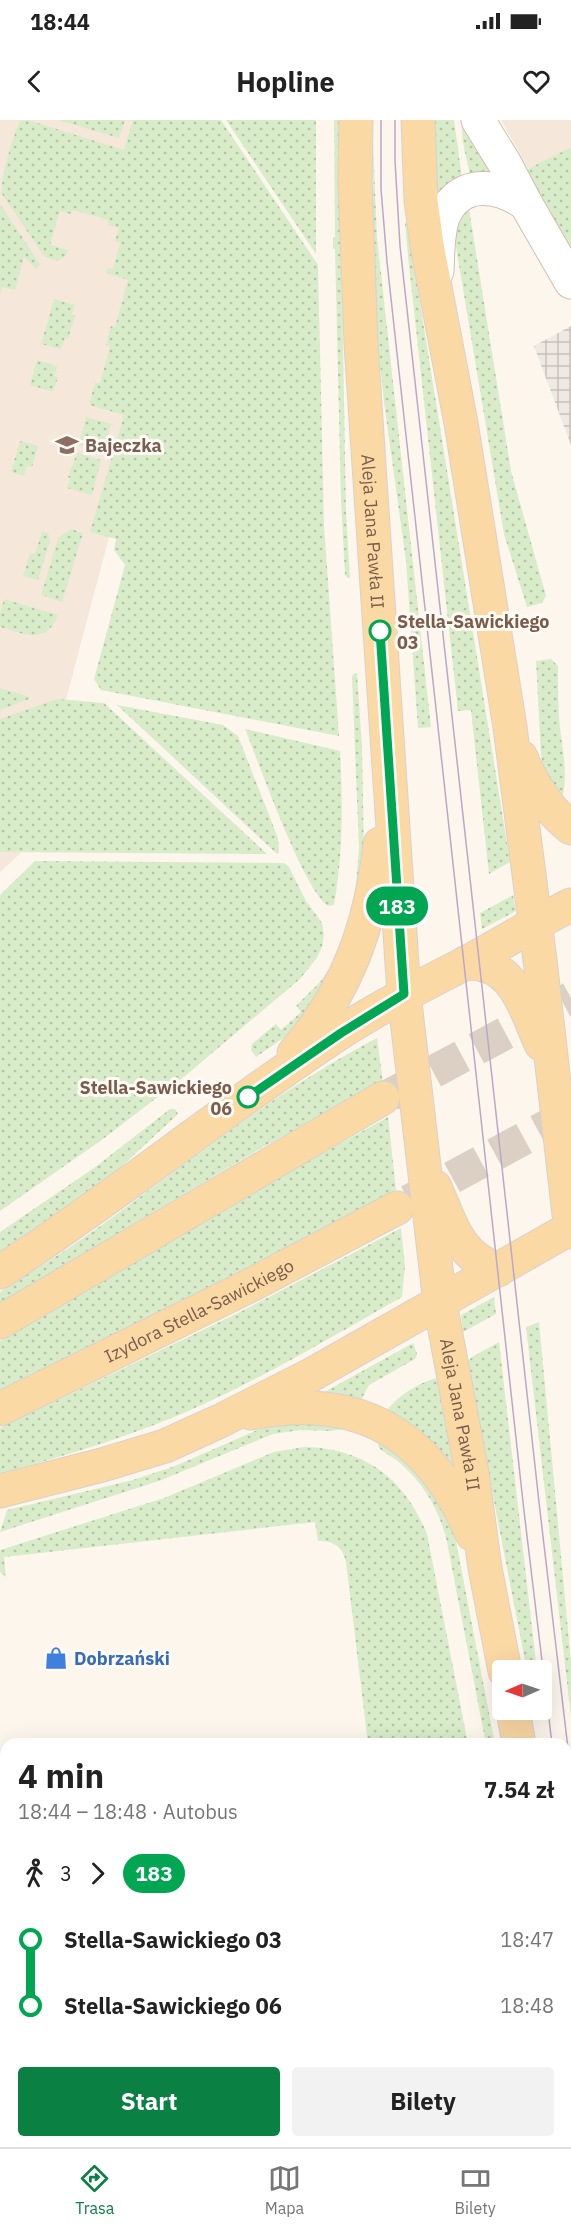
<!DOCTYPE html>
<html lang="pl">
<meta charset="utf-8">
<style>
body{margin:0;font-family:"IBM Plex Sans",sans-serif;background:#f2f2f2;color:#222;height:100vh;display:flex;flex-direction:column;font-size:22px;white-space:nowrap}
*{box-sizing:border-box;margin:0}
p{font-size:20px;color:#767676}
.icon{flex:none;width:33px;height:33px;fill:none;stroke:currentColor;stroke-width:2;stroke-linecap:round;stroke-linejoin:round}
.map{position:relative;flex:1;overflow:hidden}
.side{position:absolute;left:0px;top:1618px;width:572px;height:410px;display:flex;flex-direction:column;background:#fff;border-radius:18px 18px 0 0;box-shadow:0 6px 24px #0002}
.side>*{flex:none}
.badge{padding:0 12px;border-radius:20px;font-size:21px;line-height:39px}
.needle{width:39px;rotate:268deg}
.fabs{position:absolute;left:492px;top:1540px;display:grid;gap:12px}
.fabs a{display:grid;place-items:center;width:60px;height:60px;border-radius:6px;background:#fff;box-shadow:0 6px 24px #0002;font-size:30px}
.map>.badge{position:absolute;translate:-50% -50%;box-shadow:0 0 0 3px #fff}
.legs{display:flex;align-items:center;gap:9px;height:66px;padding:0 18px;font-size:20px}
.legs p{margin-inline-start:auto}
.head{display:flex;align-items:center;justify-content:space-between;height:102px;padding:0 18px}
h1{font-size:33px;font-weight:700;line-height:45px}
.button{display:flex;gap:12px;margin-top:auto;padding:12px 18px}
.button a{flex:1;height:69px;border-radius:6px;background:#0b8043;color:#fff;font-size:24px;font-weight:700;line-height:69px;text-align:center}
.button a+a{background:#f2f2f2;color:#222}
ul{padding:0 18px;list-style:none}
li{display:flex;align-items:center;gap:21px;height:66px;font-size:22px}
li i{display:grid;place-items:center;width:9px;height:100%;margin:0 8px;background:currentColor}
li i::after{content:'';width:15px;height:15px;margin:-8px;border:4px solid;border-radius:50%;background:#fff}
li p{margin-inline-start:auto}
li:first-child i{background:linear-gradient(#0000 50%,currentColor 0)}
li:last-child i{background:linear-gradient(currentColor 50%,#0000 0)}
.status{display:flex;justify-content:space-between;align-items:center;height:42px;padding:0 30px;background:#fff;direction:ltr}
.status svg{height:16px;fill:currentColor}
header{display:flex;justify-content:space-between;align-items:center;height:78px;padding:0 18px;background:#fff;font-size:27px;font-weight:700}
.tabs{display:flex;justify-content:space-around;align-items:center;height:84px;border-top:2px solid #e0e0e0;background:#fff;font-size:16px;color:#767676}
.tabs a{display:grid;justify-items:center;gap:3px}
.tabs .current{color:#0b8043}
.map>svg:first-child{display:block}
.residential{fill:#f5e8da}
.commercial{fill:#fde8e0}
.industrial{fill:url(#industrial-grid)}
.education{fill:#f3e8fa}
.grass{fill:url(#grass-dots)}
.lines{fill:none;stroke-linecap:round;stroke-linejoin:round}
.major-tunnel{stroke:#dcd0c4;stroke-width:33;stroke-dasharray:33 16;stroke-linecap:butt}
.minor-casing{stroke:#d1beb0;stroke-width:35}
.major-casing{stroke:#dad1cd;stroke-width:35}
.minor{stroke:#fff;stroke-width:33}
.major{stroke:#fbd9a5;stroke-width:33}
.tram{stroke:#b9a8c9;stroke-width:1.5}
.line-1-casing{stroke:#fff;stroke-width:14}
.line-1{stroke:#00a651;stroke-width:9}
.stop-1-dot{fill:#fff;stroke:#00a651;stroke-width:3}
.labels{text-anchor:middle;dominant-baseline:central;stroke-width:6;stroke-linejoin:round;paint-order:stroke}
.education-label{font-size:18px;font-weight:bold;fill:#785e54;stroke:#fffaf3;text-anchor:start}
.street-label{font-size:18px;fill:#7a5c4d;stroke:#fffaf3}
.stop-label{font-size:18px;font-weight:bold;fill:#7a5c4d;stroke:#fffaf3;text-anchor:start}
.shop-label{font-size:18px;font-weight:bold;fill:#366cbe;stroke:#fffaf3;text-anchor:start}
</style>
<div class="status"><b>18:44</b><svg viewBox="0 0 49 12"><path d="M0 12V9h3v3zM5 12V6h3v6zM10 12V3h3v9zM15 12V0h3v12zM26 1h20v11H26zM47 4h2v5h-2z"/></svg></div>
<header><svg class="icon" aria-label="back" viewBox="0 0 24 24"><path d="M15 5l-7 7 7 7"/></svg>Hopline<svg class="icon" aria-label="heart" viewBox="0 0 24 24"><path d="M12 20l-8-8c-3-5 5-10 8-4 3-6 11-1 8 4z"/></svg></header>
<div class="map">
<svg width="571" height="2027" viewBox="0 0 571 2027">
<defs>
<pattern id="industrial-grid" width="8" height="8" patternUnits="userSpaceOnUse" patternTransform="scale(1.5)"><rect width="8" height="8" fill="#efe9e4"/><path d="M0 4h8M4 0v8" fill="none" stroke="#c7c0bb"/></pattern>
<pattern id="grass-dots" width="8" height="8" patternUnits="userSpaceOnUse" patternTransform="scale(1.5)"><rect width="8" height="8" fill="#d8ecc9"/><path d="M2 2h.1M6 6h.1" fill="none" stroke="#b4c2a5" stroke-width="1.8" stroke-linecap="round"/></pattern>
</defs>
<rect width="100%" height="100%" fill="#fdf6ec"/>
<g class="residential">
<path d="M0,0H193L211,32L27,727L0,752Z"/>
<path d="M501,0H571V126Z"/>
</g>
<path class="commercial" d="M150,2022H490V2027H143V2023Z"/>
<path class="industrial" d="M571,206V325L534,226Z"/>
<path class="education" d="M6,1648V2022H111L112,2027H0V1649Z"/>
<g class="grass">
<path d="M28,0L124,30L133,0H221L318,145L324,405L339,616L101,570L94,559L125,445L114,430L116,419L90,412L124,295L89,285L95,263H100L110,227L106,225L111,206L115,207L128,160L106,153L108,148L113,149L120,123L115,121L119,108L108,105L109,100L73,90L71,94L60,91L50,125L68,130C64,143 54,142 44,136L2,74C0,59 13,16 20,1Z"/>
<path d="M58,0H125L119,18Z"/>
<path d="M226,0H316V134Z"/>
<path d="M334,0H339L346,391L350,458H348L345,455L341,380L335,129L333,128V118L335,117Z"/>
<path d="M370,0H372L377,117L431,607L418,608L406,441L384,282L376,207Z"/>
<path d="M435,0H454L462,58L437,75Z"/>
<path d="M464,1L498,53L483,52L470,55C468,42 458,12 464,1Z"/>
<path d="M570,28L571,29V129L526,50Z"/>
<path d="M0,84L40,144L36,149L24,137L15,170L2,167L0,175Z"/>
<path d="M469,89L511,351L546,476L542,483L527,487L504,414L455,121L459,101Z"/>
<path d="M407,102L510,742L489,754L471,590L458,591L408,136L405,103Z"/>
<path d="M54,179L75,185L72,194L75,196L68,219L65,218L61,229L41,224Z"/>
<path d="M37,240L57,246L54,256L58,257L53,272L30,265Z"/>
<path d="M86,297L111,304L104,331L79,325Z"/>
<path d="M20,321L38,326L32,347L27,346L24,356L11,352Z"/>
<path d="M77,333L101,340L92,375L67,368L70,358L68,357Z"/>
<path d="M71,409L83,413L62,482L41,475L58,418Z"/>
<path d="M42,411L48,413L50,421L38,460L23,456L30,433L35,434Z"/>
<path d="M4,479L58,495C47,525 23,514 0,507V494Z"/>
<path d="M551,539L558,546C558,563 558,580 559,598C561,625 570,656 561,682L542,645L541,634L536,541Z"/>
<path d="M355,553H357L362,627L364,736L355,775L359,728L352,556Z"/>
<path d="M0,568L30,577L29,579L0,590Z"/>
<path d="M57,579L104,583L267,734L0,732V599Z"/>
<path d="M117,585L223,605L238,616L278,718L279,732L277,734Z"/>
<path d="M245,609L340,631C343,682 343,735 334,785L328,786C303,769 259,643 245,609Z"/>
<path d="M35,741L284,743L289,747L306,781L322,803L324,815L322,827L316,839L300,859L185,956L103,1019L0,1091V775Z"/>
<path d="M513,775L516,791L482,809L480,793Z"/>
<path d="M343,834L292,912L256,937L251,930L252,924L276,904L281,910L301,892L296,886L320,862L335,841Z"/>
<path d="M377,918L383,963L263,1027L0,1183V1172C33,1151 67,1130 99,1107C190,1041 277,970 377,918Z"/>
<path d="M170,989H175L178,994L107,1060L0,1133V1112L94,1048Z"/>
<path d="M388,997L396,1070L209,1169L0,1271V1221L265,1065Z"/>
<path d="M401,1108L405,1146L402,1177C337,1214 273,1252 206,1283C140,1314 70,1334 0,1354V1308L240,1192Z"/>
<path d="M494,1177L496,1194L463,1212L461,1195Z"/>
<path d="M539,1202L571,1542V1597L526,1207Z"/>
<path d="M499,1222L537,1551H527L467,1242L472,1237Z"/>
<path d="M413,1223L417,1234L415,1239L369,1265L359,1284L319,1275Z"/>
<path d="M437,1258L455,1354L385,1294C392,1279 421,1261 437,1258Z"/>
<path d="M305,1300L343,1309L331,1311L300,1310L273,1314L159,1361L0,1412L7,1390L133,1360L175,1346L255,1311L271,1306Z"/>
<path d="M377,1318L425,1356L454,1411L495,1624H486L447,1422C440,1392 425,1365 402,1345C395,1338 386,1334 379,1328Z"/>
<path d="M304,1327C365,1328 405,1359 427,1414L468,1624H368L346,1442C343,1427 333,1420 318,1421L315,1402L4,1437L6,1457L0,1452V1430L164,1378L274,1332Z"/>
</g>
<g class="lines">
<g class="major-tunnel">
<path d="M390,975L571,878"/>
<path d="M409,1081L571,993"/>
</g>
<g class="minor-casing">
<g id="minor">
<path d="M478,0L505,44L526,84L571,162"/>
<path d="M437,151C438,133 437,112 444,95C461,58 499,65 526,84"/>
</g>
</g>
<g class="major-casing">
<g id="major">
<path id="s1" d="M356,0L355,61L361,224L404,874L440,1183L472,1353L485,1448L505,1551"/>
<path d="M418,0L421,81L427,125L461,303L510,607L540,840L571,1112"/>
<path d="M521,637C532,664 548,690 571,708"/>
<path d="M465,843C514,840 524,887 541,924"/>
<path d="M294,933C348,871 371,804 380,724"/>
<path d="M435,1067C451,1103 457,1135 498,1150"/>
<path d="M0,1152C117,1076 225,988 341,912C382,886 421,866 464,844C500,825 534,803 571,785"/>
<path d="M0,1202L383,978"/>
<path id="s2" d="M0,1289L253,1164L397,1088"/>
<path d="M251,1293C360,1272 430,1314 472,1414"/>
<path d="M0,1371L102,1345L165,1326L220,1301L311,1255L571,1108"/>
<path d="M513,1590L519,1624"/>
<path d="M566,1986L570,2027"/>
</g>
</g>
<use href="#minor" class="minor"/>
<use href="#major" class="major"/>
<g class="tram">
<path d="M381,0V69L387,142L524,1391L552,1624"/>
<path d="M395,0V41L400,126L540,1391L571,1654"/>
<path d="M566,1734L571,1780"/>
</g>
</g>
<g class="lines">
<g class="line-1-casing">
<path id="line-1" d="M248,977L341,913L404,874L380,511"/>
</g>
<use href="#line-1" class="line-1"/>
</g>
<defs>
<g id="school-bare" transform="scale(1.8)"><path d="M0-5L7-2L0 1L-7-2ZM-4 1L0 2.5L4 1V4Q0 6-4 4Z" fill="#8d6e63" stroke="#fffaf3" stroke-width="2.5" paint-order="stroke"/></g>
<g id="shop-bare" transform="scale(1.8)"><path d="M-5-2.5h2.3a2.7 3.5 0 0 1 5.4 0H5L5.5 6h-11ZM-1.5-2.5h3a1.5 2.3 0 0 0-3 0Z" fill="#3f7fe0" stroke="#fffaf3" stroke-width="2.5" paint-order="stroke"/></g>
</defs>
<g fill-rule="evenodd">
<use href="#school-bare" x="67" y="325"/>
<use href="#shop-bare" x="56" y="1538"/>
</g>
<g class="stop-1-dot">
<circle cx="380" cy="511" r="10"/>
<circle cx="248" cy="977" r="10"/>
</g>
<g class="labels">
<g class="education-label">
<text x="85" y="325">Bajeczka</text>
</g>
<g class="street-label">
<text stroke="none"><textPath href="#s1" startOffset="412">Aleja Jana Pawła II</textPath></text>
<text stroke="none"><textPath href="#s2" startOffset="222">Izydora Stella-Sawickiego</textPath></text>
<text stroke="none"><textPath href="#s1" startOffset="1300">Aleja Jana Pawła II</textPath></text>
</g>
<g class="stop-label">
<text x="397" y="501">Stella-Sawickiego<tspan x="397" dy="21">03</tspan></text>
<text x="232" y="967" text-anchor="end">Stella-Sawickiego<tspan x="232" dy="21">06</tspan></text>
</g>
<g class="shop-label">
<text x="74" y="1538">Dobrzański</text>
</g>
</g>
</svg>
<div class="fabs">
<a><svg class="needle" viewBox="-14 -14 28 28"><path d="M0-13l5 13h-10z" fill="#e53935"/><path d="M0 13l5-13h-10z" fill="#767676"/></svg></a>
</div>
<b class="badge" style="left:397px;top:786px;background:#00a651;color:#fff">183</b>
<section class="side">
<div class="head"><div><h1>4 min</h1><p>18:44 – 18:48 · Autobus</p></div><b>7.54 zł</b></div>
<div class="legs"><svg class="icon" aria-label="walk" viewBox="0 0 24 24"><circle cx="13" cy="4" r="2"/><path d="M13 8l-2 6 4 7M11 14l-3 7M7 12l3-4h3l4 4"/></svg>3<svg class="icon" aria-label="forward" viewBox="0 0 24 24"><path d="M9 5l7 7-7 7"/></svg><b class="badge" style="background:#00a651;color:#fff">183</b></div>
<ul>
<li><i style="color:#00a651"></i><b>Stella-Sawickiego 03</b><p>18:47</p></li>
<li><i style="color:#00a651"></i><b>Stella-Sawickiego 06</b><p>18:48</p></li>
</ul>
<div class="button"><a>Start</a><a>Bilety</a></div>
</section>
</div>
<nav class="tabs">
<a class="current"><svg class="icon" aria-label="directions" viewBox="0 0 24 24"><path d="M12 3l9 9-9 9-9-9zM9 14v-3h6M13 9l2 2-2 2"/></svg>Trasa</a>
<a><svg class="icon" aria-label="map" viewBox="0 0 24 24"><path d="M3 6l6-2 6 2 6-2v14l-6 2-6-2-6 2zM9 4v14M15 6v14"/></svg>Mapa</a>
<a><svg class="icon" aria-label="tickets" viewBox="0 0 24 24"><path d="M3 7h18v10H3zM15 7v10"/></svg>Bilety</a>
</nav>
